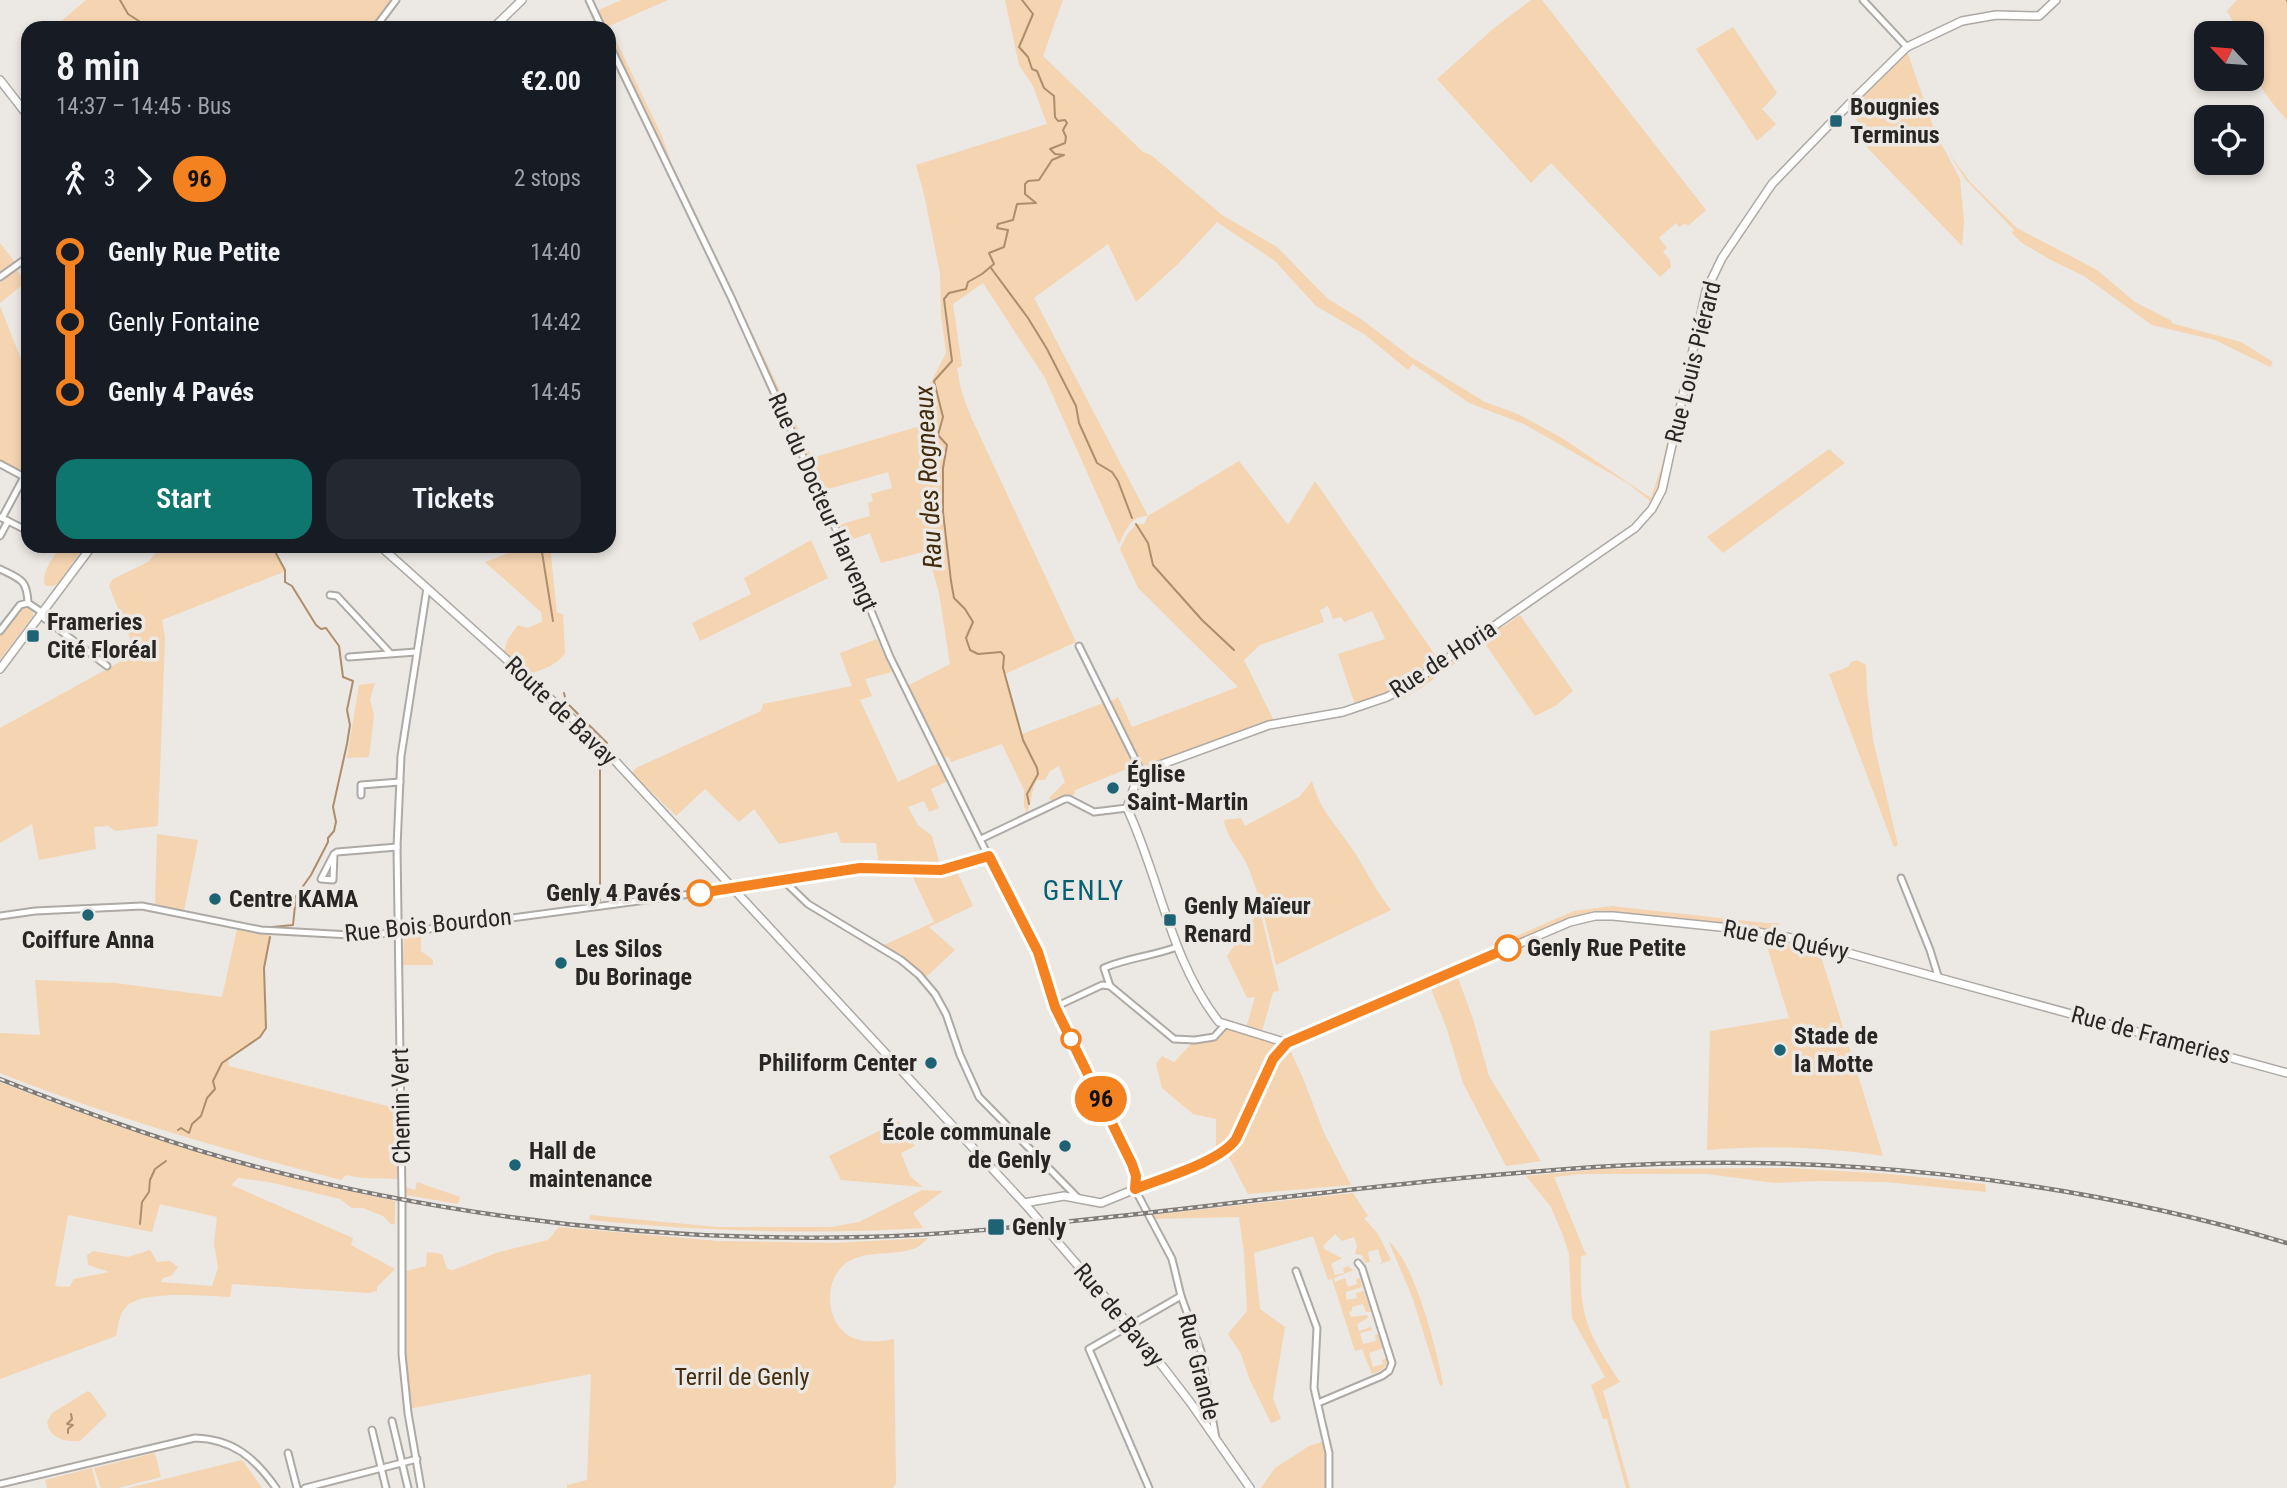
<!DOCTYPE html>
<meta charset="utf-8">
<style>
body{margin:0;font-family:"Roboto Condensed",sans-serif;background:#242831;color:#f1f3f6;height:100vh;display:flex;flex-direction:column;font-size:26px;white-space:nowrap}
*{box-sizing:border-box;margin:0}
p{font-size:23px;color:#9ea1a6}
.icon{flex:none;width:38px;height:38px;fill:none;stroke:currentColor;stroke-width:2;stroke-linecap:round;stroke-linejoin:round}
.map{position:relative;flex:1;overflow:hidden}
.details{position:absolute;left:21px;top:21px;width:595px;height:532px;display:flex;flex-direction:column;background:#171b24;border-radius:21px;box-shadow:0 4px 10px #0003}
.details>*{flex:none}
.badge{padding:0 14px;border-radius:23px;font-size:24px;line-height:46px}
.needle{width:46px;rotate:296deg}
.controls{position:absolute;left:2194px;top:21px;display:grid;gap:14px}
.controls a{display:grid;place-items:center;width:70px;height:70px;border-radius:14px;background:#171b24;box-shadow:0 4px 10px #0003;font-size:35px}
.map>.badge{position:absolute;translate:-50% -50%;box-shadow:0 0 0 4px #fff}
.legs{display:flex;align-items:center;gap:10px;height:77px;padding:0 35px;font-size:23px}
.legs p{margin-inline-start:auto}
.head{display:flex;align-items:center;justify-content:space-between;height:119px;padding:0 35px}
h1{font-size:38px;font-weight:600;line-height:52px}
.button{display:flex;gap:14px;margin-top:auto;padding:14px 35px}
.button a{flex:1;height:80px;border-radius:21px;background:#0f766e;color:#fff;font-size:28px;font-weight:600;line-height:80px;text-align:center}
.button a+a{background:#242831;color:#f1f3f6}
ul{padding:0 35px;list-style:none}
li{display:flex;align-items:center;gap:24px;height:70px;font-size:26px}
li i{display:grid;place-items:center;width:10px;height:100%;margin:0 9px;background:currentColor}
li i::after{content:'';width:18px;height:18px;margin:-9px;border:5px solid;border-radius:50%;background:#171b24}
li p{margin-inline-start:auto}
li:first-child i{background:linear-gradient(#0000 50%,currentColor 0)}
li:last-child i{background:linear-gradient(currentColor 50%,#0000 0)}
.map>svg:first-child{display:block}
.green{fill:#f4d4b1;fill-rule:evenodd}
.lines{fill:none;stroke-linecap:round;stroke-linejoin:round}
.stream{stroke:#ae8e6a;stroke-width:2}
.street-casing{stroke:#ada9a5;stroke-width:9}
.secondary-casing{stroke:#ada9a5;stroke-width:10}
.street{stroke:#fff;stroke-width:5}
.secondary{stroke:#fff;stroke-width:7}
.rail-casing{stroke:#7e7b78;stroke-width:4.5}
.rail{stroke:#ece8e3;stroke-width:2;stroke-dasharray:5;stroke-linecap:butt}
.line-1-casing{stroke:#fff;stroke-width:16}
.line-1{stroke:#f58220;stroke-width:10}
.poi-dot{fill:#1e6374;stroke:#ece8e3;stroke-width:2.5}
.stop-1-dot{fill:#fff;stroke:#f58220;stroke-width:3.5}
.labels{text-anchor:middle;dominant-baseline:central;stroke-width:7;stroke-linejoin:round;paint-order:stroke}
.poi-label{font-size:24px;font-weight:bold;fill:#282625;stroke:#ece8e3;text-anchor:start}
.street-label{font-size:24px;fill:#282625;stroke:#ece8e3}
.stop-label{font-size:24px;font-weight:bold;fill:#282625;stroke:#ece8e3;text-anchor:end}
.park-label{font-size:24px;fill:#442c0e;stroke:#ece8e3}
.water-label{font-size:26px;font-style:italic;fill:#432c0d;stroke:#ece8e3}
.quarter-label{font-size:28px;letter-spacing:2px;fill:#066174;stroke:#ece8e3}
</style>
<div class="map">
<svg width="2287" height="1488" viewBox="0 0 2287 1488">
<rect width="100%" height="100%" fill="#ece8e3"/>
<g class="green">
<path d="M86,0H396L375,28H61L58,24Z"/>
<path d="M622,0H668L609,26L662,136L671,162L812,458L937,421L930,384L946,353L941,315L940,273L924,194L916,165L1047,124L1033,86L1019,65L1005,0H1063L1043,56L1143,152L1151,155L1222,215L1277,247L1328,299L1361,319L1411,357L1485,402L1518,414L1562,438L1651,498L1662,465L1691,333L1659,487L1655,500L1646,511L1650,501L1629,484L1524,424L1469,403L1413,364L1408,370L1364,334L1316,306L1275,261L1217,222L1178,264L1136,302L1108,244L1034,298L1148,516L1239,461L1288,525L1315,481L1440,662L1390,692L1355,705L1338,654L1385,639L1372,611L1344,622L1341,617L1333,619L1328,606L1320,610L1324,622L1260,645L1244,660L1274,721L1141,767L1110,702L1118,697L1132,727L1238,687L1138,588L1120,549L1127,535L1136,524H1144L1148,516C1131,515 1125,531 1119,544L1045,378L983,283L953,304L962,366L957,368L961,390L971,417L1076,642L1005,674L1022,734L1106,702L1134,766L1075,790V793L1069,799L1052,801L1049,798L1065,782L1059,766L1050,771L1045,780H1037C1031,791 1032,801 1027,813L1024,806V790L1002,744L951,762L948,756L944,760L907,686L950,664L939,593L927,551L881,563L870,533L845,542L838,525L870,516L868,503L873,501L871,494L892,488L888,472L821,491L722,274L609,39V28H604L596,11Z"/>
<path d="M1531,0H1542L1706,210L1688,226L1685,223L1679,227L1676,223L1659,238L1667,248L1663,252L1670,260L1671,267L1660,277L1551,163L1531,183L1437,79L1493,29Z"/>
<path d="M2237,0H2287V120C2258,87 2252,78 2252,33H2240L2227,11Z"/>
<path d="M1733,27L1777,93L1762,109L1776,124L1757,141L1696,49Z"/>
<path d="M1905,53L1908,54L1935,132L1960,179L1964,222L1962,246L1862,142L1866,135L1849,108Z"/>
<path d="M1949,154L1971,183L2017,228L2097,270L2135,302L2172,321L2171,323L2241,342L2273,362L2270,367L2215,340L2152,325L2084,276L2051,260L2022,243L2012,233L2014,230L1966,180Z"/>
<path d="M0,243L17,265L14,267L26,282L0,303Z"/>
<path d="M0,306L28,377V479L0,464Z"/>
<path d="M1829,449L1845,463L1723,553L1707,537Z"/>
<path d="M811,540L828,578L700,641L692,623L751,594L744,578Z"/>
<path d="M61,546H85L59,582C55,586 51,587 45,585C41,571 54,557 61,546Z"/>
<path d="M162,546H273L286,571L162,620L165,638L158,826L115,831L109,826L94,827L96,849L39,860L32,824L0,843V728L136,653L109,586L113,579L148,562Z"/>
<path d="M527,546H550L557,613L563,614L565,653C558,665 537,673 525,674L503,655L508,639L518,625L527,628L542,622L541,612L485,562Z"/>
<path d="M27,606L33,610V616L0,660V634L21,607Z"/>
<path d="M1520,615L1573,691L1555,706L1535,716L1484,642L1424,686L1399,701L1396,696L1439,669L1501,625L1503,627Z"/>
<path d="M877,639L892,672L865,679L872,696L860,700L898,782L938,763L948,781L931,789L939,808L929,812L924,801L908,807L918,825L932,836L941,869L955,867L973,906L929,927L955,950L926,977L908,961L884,945L934,922L911,873V866H879L876,843H841L837,832L779,844L754,809L739,822L705,789L676,816L632,773L636,768L761,711L763,704L852,686L840,653Z"/>
<path d="M1857,660L1866,665L1867,692L1873,740L1898,845L1894,847L1829,674L1848,667L1851,662Z"/>
<path d="M375,683L370,699L374,715L369,757L347,758L359,685Z"/>
<path d="M1312,781C1321,813 1336,824 1353,850C1366,870 1376,891 1391,910L1276,965C1268,932 1261,900 1249,869C1242,851 1227,840 1224,820L1241,818L1245,826L1299,797Z"/>
<path d="M157,834L198,840L184,911L155,904Z"/>
<path d="M1612,906L1765,923H1779V925L1767,930L1664,917L1605,913L1576,917L1515,942L1512,938L1574,911Z"/>
<path d="M1260,910L1279,991L1273,992L1262,1032L1246,1028L1255,997L1247,998L1227,956Z"/>
<path d="M238,925L271,931L264,968L265,1018L267,1025L260,1037L228,1059L229,1066L391,1107H400L402,1179L362,1178L346,1175L341,1180C225,1150 111,1117 0,1073V1033L40,1035L35,980L115,983L222,997Z"/>
<path d="M421,933V951L433,960V965H403L404,936Z"/>
<path d="M1769,936L1821,947L1820,953L1883,1156C1824,1147 1767,1145 1707,1150L1710,1031L1789,1018L1766,943L1769,942Z"/>
<path d="M1457,975L1473,1019L1489,1076L1541,1161L1506,1166L1463,1083L1447,1029L1429,984Z"/>
<path d="M1225,1025L1287,1043L1303,1078L1324,1133L1351,1185L1248,1194L1222,1144L1216,1146V1119L1193,1114L1162,1088L1156,1064L1162,1056L1174,1062L1195,1040L1214,1037Z"/>
<path d="M0,1082C128,1133 260,1173 395,1201V1223L392,1225L383,1216L363,1208H352L340,1199L269,1182L238,1178L231,1185L353,1238L351,1245L395,1269L377,1287V1291L368,1293L232,1284L230,1297C207,1296 143,1290 127,1306C119,1313 118,1326 116,1336L0,1379ZM160,1204L217,1217L214,1243L218,1268L212,1286L161,1282L163,1278L171,1276L178,1267L170,1261L157,1262L150,1250L128,1257L93,1251L87,1255L88,1265L109,1272L74,1279L69,1287L55,1286L68,1215L152,1232Z"/>
<path d="M899,1121L915,1146L901,1153L910,1176L923,1187L841,1180L829,1156Z"/>
<path d="M1790,1168L1890,1174L1985,1184L1986,1192L1885,1182L1818,1181L1775,1183L1707,1174H1579L1554,1177L1586,1255L1581,1256C1579,1317 1587,1332 1620,1382L1603,1391L1630,1488H1626L1607,1419H1603L1591,1385L1605,1377L1572,1318L1569,1254L1562,1233L1551,1207L1526,1176L1602,1169Z"/>
<path d="M417,1182L460,1197L458,1204L406,1195V1187L415,1190Z"/>
<path d="M922,1190L943,1191L913,1213L923,1228C811,1235 701,1231 589,1220L590,1215L718,1227H831L859,1222Z"/>
<path d="M1353,1193L1368,1216L1364,1218L1378,1234L1391,1260L1378,1265L1382,1262L1378,1249L1368,1252L1370,1262L1365,1263L1362,1255L1355,1254L1357,1246L1354,1237L1342,1241L1335,1234L1323,1246L1324,1249L1342,1258L1331,1264L1335,1275L1344,1273L1343,1268L1348,1266L1353,1270L1334,1278L1335,1282L1345,1278L1348,1287L1357,1284L1356,1279L1360,1278L1362,1287L1346,1292V1300L1357,1298L1356,1293L1364,1291L1371,1312H1366L1363,1304L1352,1307V1311L1349,1312L1351,1317L1367,1315L1368,1318L1357,1324L1359,1331L1371,1327L1372,1330L1360,1333L1363,1344L1376,1341L1375,1335L1378,1334L1384,1348L1369,1353L1373,1367L1383,1364L1382,1360L1387,1358C1388,1368 1380,1371 1372,1374L1362,1349L1355,1351L1332,1279L1328,1280L1313,1236L1254,1253L1260,1309L1285,1327L1273,1398L1281,1419L1271,1423L1249,1378L1241,1354L1228,1334L1247,1311L1244,1253L1239,1217L1152,1219L1150,1215Z"/>
<path d="M559,1227L718,1241L833,1243L928,1238C925,1241 920,1246 916,1248C895,1256 872,1250 851,1260C823,1274 823,1322 851,1337C863,1343 882,1342 894,1339L896,1483L893,1488H567V1485L587,1480L591,1374L408,1409L404,1376L402,1272L426,1266L427,1252L442,1254L447,1269L453,1270L499,1252L548,1240Z"/>
<path d="M1389,1242C1413,1259 1438,1353 1443,1384L1440,1386L1413,1299Z"/>
<path d="M88,1391L91,1393L107,1415L80,1441C65,1442 50,1439 47,1422L52,1413Z"/>
<path d="M1325,1441L1327,1450V1488H1261L1275,1468L1309,1446Z"/>
<path d="M155,1453L161,1477L118,1488H101L94,1468Z"/>
<path d="M242,1460L262,1488H128Z"/>
<path d="M92,1468L97,1488H47L45,1480Z"/>
</g>
<g class="lines">
<g class="stream">
<path d="M120,0L128,14L142,23L145,28"/>
<path d="M1022,0L1033,14L1019,47L1028,57L1032,69L1037,71L1044,88L1054,96L1055,117L1058,121L1065,120L1067,123L1063,130L1066,137L1065,143L1050,149L1055,154L1064,155L1052,160L1039,180L1028,181L1025,184V194L1036,203L1017,204L1013,220L998,224L997,228L1008,230L1004,247L989,253L994,264L982,274L968,282L966,289L949,293L944,299L952,361L934,381L943,417L938,435L947,445L943,468V512L951,581L954,598L965,609L973,622L966,638L970,650L978,654L1001,652L1004,656L1003,668L1023,740L1037,768L1038,774L1027,794L1029,804"/>
<path d="M2287,0V1"/>
<path d="M991,268L1028,318L1047,349L1076,406L1079,423L1097,463L1112,472L1118,481L1132,518"/>
<path d="M1136,524L1148,543L1153,565L1202,620L1234,650"/>
<path d="M272,546L285,570V582L292,586L316,625L321,629L326,628L339,646L343,677L353,681L347,710L350,725L347,744L333,807L336,822L334,831L328,838V842L311,875L296,896L293,925L272,927"/>
<path d="M541,546L553,621"/>
<path d="M564,693L566,702L607,743"/>
<path d="M600,751V900"/>
<path d="M178,1130L181,1128L189,1133L192,1124L201,1116L207,1098L215,1089L213,1081L222,1063L260,1037L266,1028L264,968L270,937"/>
<path d="M140,1224L142,1202L149,1192L150,1180L155,1169L166,1161"/>
<path d="M68,1433V1429L73,1425L67,1424L72,1419L71,1414"/>
</g>
<g class="street-casing">
<g id="street">
<path d="M589,0L602,28"/>
<path d="M1863,0L1907,47"/>
<path d="M375,28L396,0"/>
<path d="M609,44L730,295L853,567L890,657L1006,892L1033,940L1055,1007L1132,1164L1136,1176L1137,1193L1172,1259L1181,1296L1201,1351L1216,1439"/>
<path d="M0,277L28,257"/>
<path d="M0,464L28,479"/>
<path d="M0,517L2,518L24,477"/>
<path d="M2,518L28,531"/>
<path d="M0,536L8,521"/>
<path d="M0,569C20,579 27,579 28,603L43,613"/>
<path d="M330,595L337,596L390,653"/>
<path d="M41,616L107,666"/>
<path d="M0,631L20,605L28,603"/>
<path d="M1079,646L1142,773"/>
<path d="M349,657L416,652"/>
<path d="M361,795V785L400,782"/>
<path d="M981,839L1065,799H1069L1094,812L1127,808"/>
<path d="M334,854L333,880L321,879L334,854L337,852L397,847"/>
<path d="M1901,878L1930,950L1938,976"/>
<path d="M782,879L808,904L901,960L919,975L935,994L946,1014L960,1055L979,1097L1078,1198"/>
<path d="M0,916L35,911L142,906L261,930L350,935L399,933L721,890L851,869L941,870L989,856"/>
<path d="M1110,986L1104,968C1127,958 1153,956 1177,947"/>
<path d="M1055,1007L1102,985L1110,986L1174,1039L1195,1040L1214,1037L1225,1025"/>
<path d="M1296,1271L1317,1328L1314,1388L1329,1453V1488"/>
<path d="M1318,1403L1382,1376L1389,1371L1392,1363L1362,1268L1358,1263"/>
<path d="M392,1421L408,1488"/>
<path d="M372,1430L386,1488"/>
<path d="M288,1453L297,1488"/>
<path d="M0,1484L195,1438C233,1439 255,1458 276,1488"/>
<path d="M305,1488L417,1459"/>
<path d="M421,1488L408,1413L402,1354V1197L397,847L401,756L427,588"/>
<path d="M1149,1488L1089,1349L1181,1296"/>
</g>
</g>
<g class="secondary-casing">
<g id="secondary">
<path d="M493,28L522,0"/>
<path d="M0,80L28,116"/>
<path d="M380,546L594,738L1024,1203L1143,1341L1190,1402L1250,1488"/>
<path d="M0,669L92,546"/>
<path d="M1287,1043L1219,1022C1170,960 1160,878 1127,808L1138,776L1157,766L1269,725L1343,712L1387,697L1406,687L1635,528L1652,509L1662,490L1706,291L1722,258L1772,184L1856,97L1907,47L1962,21L1996,15L2039,16L2056,0"/>
<path d="M1024,1203L1064,1196L1101,1203L1221,1154C1256,1131 1255,1070 1287,1043L1570,922L1595,916H1613L1740,929L1797,939L2287,1073"/>
</g>
</g>
<use href="#street" class="street"/>
<use href="#secondary" class="secondary"/>
<g class="rail-casing">
<path id="rail" d="M0,1079C83,1112 167,1143 253,1166C453,1218 658,1242 865,1237C950,1235 1035,1225 1120,1216C1278,1198 1437,1178 1595,1167C1827,1152 2064,1177 2287,1243"/>
</g>
<use href="#rail" class="rail"/>
</g>
<g class="lines">
<g class="line-1-casing">
<path id="line-1" d="M700,893L860,868L941,870L989,856L1038,952L1055,1007L1132,1164L1136,1176L1135,1189C1162,1178 1220,1162 1236,1139L1273,1059L1287,1043L1508,948"/>
</g>
<use href="#line-1" class="line-1"/>
</g>
<g class="poi-dot">
<rect x="1829" y="114" width="14" height="14" rx="3.5"/>
<rect x="26" y="629" width="14" height="14" rx="3.5"/>
<circle cx="1113" cy="788" r="7"/>
<circle cx="215" cy="899" r="7"/>
<circle cx="88" cy="915" r="7"/>
<rect x="1163" y="913" width="14" height="14" rx="3.5"/>
<circle cx="561" cy="963" r="7"/>
<circle cx="1780" cy="1050" r="7"/>
<circle cx="931" cy="1063" r="7"/>
<circle cx="1065" cy="1146" r="7"/>
<circle cx="515" cy="1165" r="7"/>
<rect x="987" y="1218" width="18" height="18" rx="3.5"/>
</g>
<g class="stop-1-dot">
<circle cx="700" cy="893" r="12"/>
<circle cx="1508" cy="948" r="12"/>
<circle cx="1071" cy="1039" r="9"/>
</g>
<g class="labels">
<g class="poi-label">
<text x="1850" y="107">Bougnies<tspan x="1850" dy="28">Terminus</tspan></text>
<text x="47" y="622">Frameries<tspan x="47" dy="28">Cité Floréal</tspan></text>
<text x="1127" y="774">Église<tspan x="1127" dy="28">Saint-Martin</tspan></text>
<text x="229" y="899">Centre KAMA</text>
<text x="1184" y="906">Genly Maïeur<tspan x="1184" dy="28">Renard</tspan></text>
<text x="88" y="940" text-anchor="middle">Coiffure Anna</text>
<text x="575" y="949">Les Silos<tspan x="575" dy="28">Du Borinage</tspan></text>
<text x="1794" y="1036">Stade de<tspan x="1794" dy="28">la Motte</tspan></text>
<text x="917" y="1063" text-anchor="end">Philiform Center</text>
<text x="1051" y="1132" text-anchor="end">École communale<tspan x="1051" dy="28">de Genly</tspan></text>
<text x="529" y="1151">Hall de<tspan x="529" dy="28">maintenance</tspan></text>
<text x="1012" y="1227">Genly</text>
</g>
<g class="street-label">
<text transform="translate(1693 362) rotate(-76)">Rue Louis Piérard</text>
<text transform="translate(823 502) rotate(66)">Rue du Docteur Harvengt</text>
<text transform="translate(1443 659) rotate(-33)">Rue de Horia</text>
<text transform="translate(561 711) rotate(44)">Route de Bavay</text>
<text transform="translate(428 925) rotate(-6)">Rue Bois Bourdon</text>
<text transform="translate(1786 940) rotate(11)">Rue de Quévy</text>
<text transform="translate(2151 1035) rotate(15)">Rue de Frameries</text>
<text transform="translate(401 1106) rotate(-91)">Chemin Vert</text>
<text transform="translate(1119 1315) rotate(50)">Rue de Bavay</text>
<text transform="translate(1199 1367) rotate(76)">Rue Grande</text>
</g>
<g class="stop-label">
<text x="681" y="893">Genly 4 Pavés</text>
<text x="1527" y="948" text-anchor="start">Genly Rue Petite</text>
</g>
<g class="park-label">
<text x="742" y="1377">Terril de Genly</text>
</g>
<g class="water-label">
<text transform="translate(928 477) rotate(-93)">Rau des Rogneaux</text>
</g>
<g class="quarter-label">
<text x="1084" y="890">GENLY</text>
</g>
</g>
</svg>
<div class="controls">
<a><svg class="needle" viewBox="-14 -14 28 28"><path d="M0-13l5 13h-10z" fill="#e53935"/><path d="M0 13l5-13h-10z" fill="#9ea1a6"/></svg></a>
<a><svg class="icon" aria-label="locate" viewBox="0 0 24 24"><circle cx="12" cy="12" r="6"/><path d="M12 2v4M12 18v4M2 12h4M18 12h4"/></svg></a>
</div>
<b class="badge" style="left:1101px;top:1099px;background:#f58220;color:#111">96</b>
<section class="details">
<div class="head"><div><h1>8 min</h1><p>14:37 – 14:45 · Bus</p></div><b>€2.00</b></div>
<div class="legs"><svg class="icon" aria-label="walk" viewBox="0 0 24 24"><circle cx="13" cy="4" r="2"/><path d="M13 8l-2 6 4 7M11 14l-3 7M7 12l3-4h3l4 4"/></svg>3<svg class="icon" aria-label="forward" viewBox="0 0 24 24"><path d="M9 5l7 7-7 7"/></svg><b class="badge" style="background:#f58220;color:#111">96</b><p>2 stops</p></div>
<ul>
<li><i style="color:#f58220"></i><b>Genly Rue Petite</b><p>14:40</p></li>
<li><i style="color:#f58220"></i><span>Genly Fontaine</span><p>14:42</p></li>
<li><i style="color:#f58220"></i><b>Genly 4 Pavés</b><p>14:45</p></li>
</ul>
<div class="button"><a>Start</a><a>Tickets</a></div>
</section>
</div>
